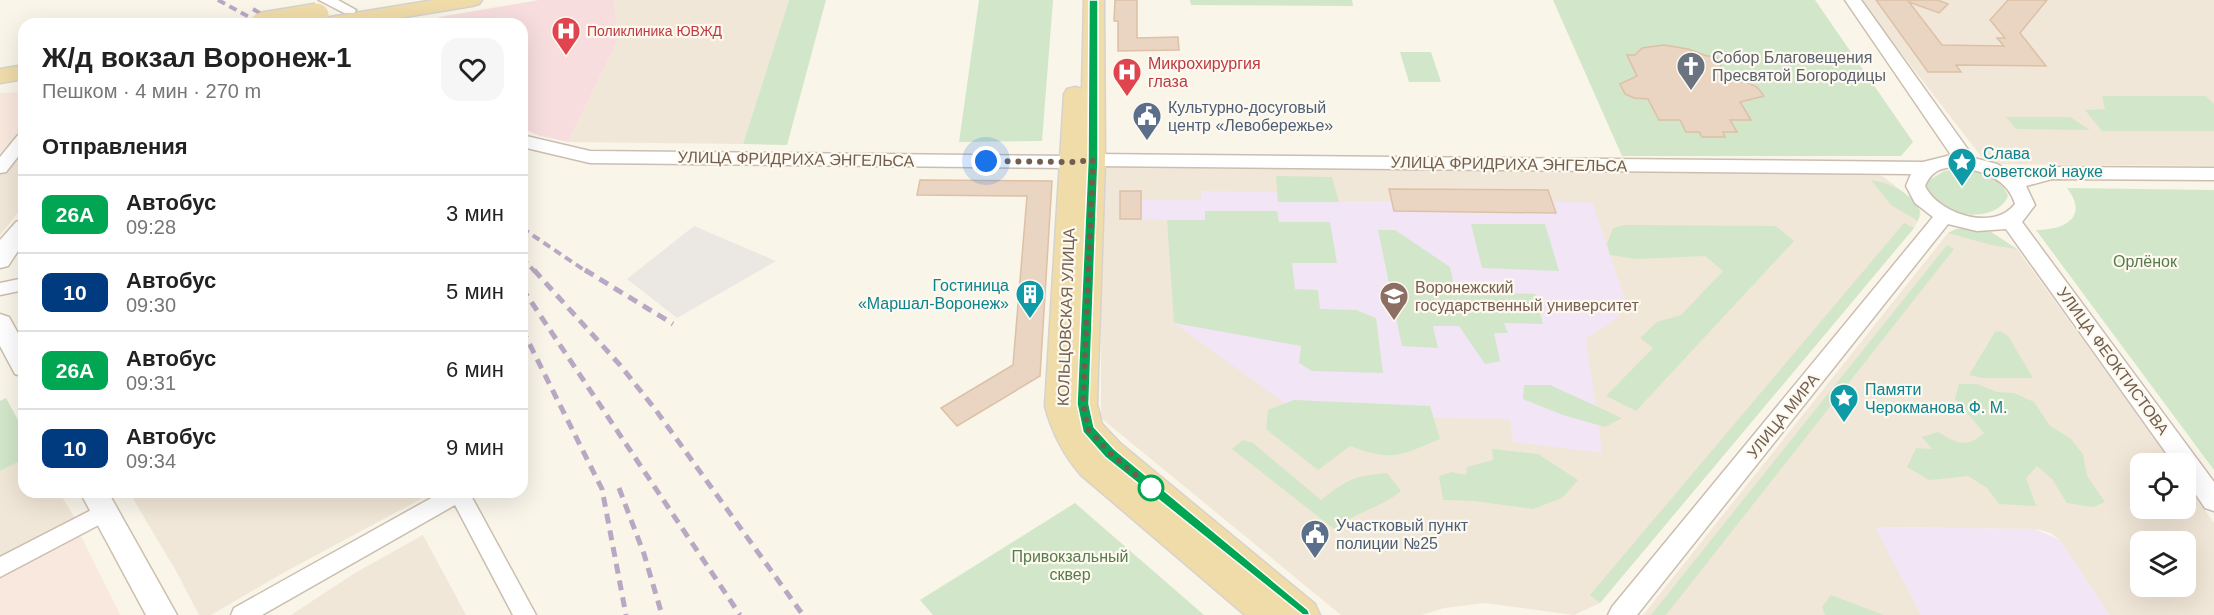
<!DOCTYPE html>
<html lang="ru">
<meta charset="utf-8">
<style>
body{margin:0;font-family:Helvetica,sans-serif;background:#f6f6f6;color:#222;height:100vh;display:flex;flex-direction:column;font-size:22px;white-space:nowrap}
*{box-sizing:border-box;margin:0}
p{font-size:20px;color:#767676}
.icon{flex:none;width:33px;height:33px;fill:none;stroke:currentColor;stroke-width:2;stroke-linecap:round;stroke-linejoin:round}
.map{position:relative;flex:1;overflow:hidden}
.side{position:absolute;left:18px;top:18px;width:510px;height:480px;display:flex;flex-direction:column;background:#fff;border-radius:18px;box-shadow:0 6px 24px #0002}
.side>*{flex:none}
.badge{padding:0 12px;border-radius:9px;font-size:21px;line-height:39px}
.fabs{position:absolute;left:2130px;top:453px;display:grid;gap:12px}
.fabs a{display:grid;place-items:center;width:66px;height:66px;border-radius:12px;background:#fff;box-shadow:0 6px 24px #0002;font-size:30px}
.you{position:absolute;width:30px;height:30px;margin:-15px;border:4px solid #fff;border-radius:50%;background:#1a73e8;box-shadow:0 0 0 9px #1a73e833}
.map>.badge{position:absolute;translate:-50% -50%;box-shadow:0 0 0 3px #fff}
h2{padding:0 24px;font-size:22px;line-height:54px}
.round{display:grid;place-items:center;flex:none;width:63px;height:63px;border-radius:18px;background:#f6f6f6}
.overview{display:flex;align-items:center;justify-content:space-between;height:102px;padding:0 24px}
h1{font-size:28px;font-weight:600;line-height:45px}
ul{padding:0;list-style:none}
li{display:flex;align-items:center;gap:18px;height:78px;padding:0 24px;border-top:2px solid #e0e0e0}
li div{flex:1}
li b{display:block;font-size:22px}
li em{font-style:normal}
li .badge{min-width:66px;font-weight:700;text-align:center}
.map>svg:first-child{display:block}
.residential{fill:#f1e7d8;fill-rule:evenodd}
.commercial{fill:#f9e8de}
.industrial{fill:#ebe7e2}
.education{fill:#f2e5f6}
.medical{fill:#f7ddde}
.green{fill:#d2e6c9}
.building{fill:#ead5c2;stroke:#ddc0a6;stroke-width:1.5}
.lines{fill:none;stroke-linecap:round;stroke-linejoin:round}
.minor-casing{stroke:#cbbeb0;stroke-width:3}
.tertiary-casing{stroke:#cbbeb0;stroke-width:3}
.secondary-casing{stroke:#cdbfae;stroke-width:3}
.primary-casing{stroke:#d7d2ce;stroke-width:3}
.minor{fill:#fff;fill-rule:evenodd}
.tertiary{fill:#fff;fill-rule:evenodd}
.secondary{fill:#fff;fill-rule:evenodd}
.primary{fill:#f0dca9;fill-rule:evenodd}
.rail-far1{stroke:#b9a8c3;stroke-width:4;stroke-dasharray:8 5;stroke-linecap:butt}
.rail{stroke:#b9a8c3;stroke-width:5;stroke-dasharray:10 7;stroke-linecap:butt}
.primary-bridge-casing{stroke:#d7d2ce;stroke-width:26;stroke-linecap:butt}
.primary-bridge{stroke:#f0dca9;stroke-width:23}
.line{fill:#00a651;stroke:#fff;stroke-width:1.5}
.walk{stroke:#715e50;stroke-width:6;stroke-dasharray:0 10.8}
.stop-dot{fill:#fff;stroke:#00a651;stroke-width:3}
.labels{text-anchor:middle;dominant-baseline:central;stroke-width:4.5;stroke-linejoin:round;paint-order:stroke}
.far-health-label{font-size:14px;fill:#be3a42;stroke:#fdf9ef;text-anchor:start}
.worship-label{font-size:16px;fill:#5b616d;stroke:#fdf9ef;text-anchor:start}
.health-label{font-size:16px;fill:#be3a42;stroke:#fdf9ef;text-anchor:start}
.service-label{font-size:16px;fill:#4e5e75;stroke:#fdf9ef;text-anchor:start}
.culture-label{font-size:16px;fill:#0d838f;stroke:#fdf9ef;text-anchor:start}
.street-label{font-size:16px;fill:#715e50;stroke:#fdf9ef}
.park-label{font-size:16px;fill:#567b4c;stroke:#fdf9ef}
.education-label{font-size:16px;fill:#785e54;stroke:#fdf9ef;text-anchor:start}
</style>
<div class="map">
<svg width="2214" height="615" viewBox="0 0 2214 615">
<rect width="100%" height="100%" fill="#faf5e9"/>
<g class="residential">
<path d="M614,0H789L743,144L568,142L618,40Z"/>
<path d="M1860,0H2214V166L1987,164Z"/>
<path d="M24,146V205L0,235V174Z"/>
<path d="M1101,164L1865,173L1882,176L1893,184L1917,205L1921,215L1914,228L1600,603L1574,615L1485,603L1444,608L1422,615H1341L1101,418Z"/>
<path d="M1962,228L1991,232L2017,249L2172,463L2140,464V508H2186V482L2214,523V615H2109L2060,540L2051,533L2036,529L1876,527L1921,615H1643L1948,233ZM2140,542H2186V586H2140Z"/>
<path d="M24,459V492H59L75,518L0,558V471Z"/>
<path d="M129,492H418L421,499L283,573L211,615H199L176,571Z"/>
<path d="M423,535L466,615H291L355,573Z"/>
</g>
<g class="commercial">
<path d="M24,92V146L0,174V93Z"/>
<path d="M80,534L120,615H0V578Z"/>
</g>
<path class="industrial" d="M694,226L776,261L677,318L627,279Z"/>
<g class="education">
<path d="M1389,189L1548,190L1552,202H1592L1626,302L1617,318L1586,339L1602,453L1513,442L1510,419L1301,415L1174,323L1167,220L1141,219V200H1201V191L1277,192L1278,202L1392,201Z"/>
<path d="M1875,527L2035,529L2060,540L2109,615H1921Z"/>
</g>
<path class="medical" d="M539,0H614L618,40L568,142L540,136L522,128V24H439V17Z"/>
<g class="green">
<path d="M789,0H826L787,145L743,144Z"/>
<path d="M979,0H1053L1042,141L959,142Z"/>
<path d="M1190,0H1352L1353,6L1191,5Z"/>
<path d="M1553,0H1815L1913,142L1901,156H1622Z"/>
<path d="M1400,52H1431L1441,82H1409Z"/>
<path d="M2102,96H2206L2214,104V131H2102L2085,110L2105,109Z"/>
<path d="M2006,117H2070L2090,130L2016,129Z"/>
<path d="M1956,169C1973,169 2002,177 2008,196C1998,220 1959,218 1940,206C1934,202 1929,193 1925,187V183L1944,171Z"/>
<path d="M1276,176L1332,177L1339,202H1278Z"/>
<path d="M1871,180C1891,183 1910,192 1920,211L1918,221L1891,205Z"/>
<path d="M2067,188L2214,190V470L2036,230C2063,230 2090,218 2067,188Z"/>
<path d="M1205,211H1277L1279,222H1330L1337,263H1292L1295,289L1318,290L1320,309L1356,310L1376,318L1383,373L1312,371L1299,363L1301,346L1174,323L1167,220H1205Z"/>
<path d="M1904,223L1914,228L1600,603L1590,595Z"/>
<path d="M1471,224H1545L1559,271L1482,268Z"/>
<path d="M1624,225L1776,226L1794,241L1636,411L1606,396L1653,348L1640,338L1657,322L1681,315L1723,271L1705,256L1637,259L1610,255L1607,244L1613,228Z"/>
<path d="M1969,227L1991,232L2017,249L1991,245L1948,233L1956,229Z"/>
<path d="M1378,230H1395L1450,267L1455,291L1535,294L1543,324L1504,323L1508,333H1494L1500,361L1485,364L1459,326H1433L1438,348L1402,346Z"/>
<path d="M1947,245L1954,249L1666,615H1651Z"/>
<path d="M2000,331L2008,336L2033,378H1982L1969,375L1995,332Z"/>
<path d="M1959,384H1977L1997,392L2014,393L2034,402L2050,426L2070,438L2083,454L2087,476L2105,502L2093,507L2067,503L2052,479L2037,466L2026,478L2036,506L1999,504L1987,488L1968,476L1929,480L1907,467L1916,448L1932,449L1922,437L1938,432C1956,443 1966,449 1984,433L1955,399Z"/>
<path d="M1524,385H1550L1622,418L1605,427L1563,415L1523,399Z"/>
<path d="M6,398L24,431V459L0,471V401Z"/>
<path d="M1294,400L1430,406L1440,439C1399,456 1393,462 1350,446L1318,470L1266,429L1268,410Z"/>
<path d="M1243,440L1253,443L1321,500C1347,480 1353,476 1387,473L1401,491C1381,508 1355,512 1334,529L1232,449Z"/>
<path d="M1492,449L1538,454L1578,480L1562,498L1533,509L1474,501L1443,500L1439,476L1452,472L1466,475L1467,467L1493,460Z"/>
<path d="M1075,503L1204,615H933L920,600Z"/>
<path d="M1831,595L1881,614L1883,615H1825L1822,607Z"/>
</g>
<g class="building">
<path d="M1115,0H1137V38L1178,37L1179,50L1118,51V21H1114Z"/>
<path d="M1876,0H1938L1948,4L1939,13L1909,2L1942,45L2004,46L1997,38H2005L1990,20L2008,0H2047L2020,33L2046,66L1956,65L1961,72H1928Z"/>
<path d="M1664,45L1688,49L1707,56H1716L1729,82H1746L1757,87L1764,96L1740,102L1751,120H1730L1737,132H1723L1725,137H1702L1699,132H1686L1680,120H1659L1648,99L1634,98L1625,94L1620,84L1637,76L1627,55H1635L1642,48Z"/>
<path d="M920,180L1052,181L1040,376L957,426L941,408L1013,365L1027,196L917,195Z"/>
<path d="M1389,189L1548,190L1556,213L1394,211Z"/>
<rect x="1120" y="191" width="21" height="28"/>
</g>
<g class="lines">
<g class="minor-casing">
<g id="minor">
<path d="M319,0H338L356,10L354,13H344Z"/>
<path d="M24,134V149L6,172L0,173V157L18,135Z"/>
<path d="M24,278V290L0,295V283Z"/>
<path d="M442,492H469L536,615H513L455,505L262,615H231L234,608Z"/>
<path d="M105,503L112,506L115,512L112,518L0,577V557Z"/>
</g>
</g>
<g class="tertiary-casing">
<g id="tertiary">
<path d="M1845,0H1861L1974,158L1997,164L2017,176L2052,167L2214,168V180L2052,179L2026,186L2035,205L2022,222L2214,482V511L2205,508L2186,480V464H2174L2006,229L1977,231L1948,224L1637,615H1608L1612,607L1933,217L1915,203L1906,186L1911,174L1093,166L1086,164L1084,160L1086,156L1093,154L1923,162L1951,155ZM1959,167C1983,171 2008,179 2015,204C1994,232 1938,214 1925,186C1932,170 1942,167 1959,167Z"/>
<path d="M522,135L590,151L1072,156L1079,158L1081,162L1079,166L1072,168L590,163L522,147Z"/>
</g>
</g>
<g class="secondary-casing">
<g id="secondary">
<path d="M24,219V242L8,266L0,268V240L16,222Z"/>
<path d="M0,314L9,317L24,344V377L15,374L0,346Z"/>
<path d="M80,492H108L177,615H146Z"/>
</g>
</g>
<g class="primary-casing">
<g id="primary">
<path d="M434,0H482L479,4L472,6L363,24H313L317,20L324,18Z"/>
<path d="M1084,0H1104L1105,160L1097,404L1102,424L1121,444L1315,604L1320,615H1245L1081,475C1063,454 1052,433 1045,406L1064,94L1067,89L1075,87L1082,89Z"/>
<path d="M24,65V79L0,83V69Z"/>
</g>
</g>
<use href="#minor" class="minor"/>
<use href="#tertiary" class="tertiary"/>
<use href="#secondary" class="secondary"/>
<use href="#primary" class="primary"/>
<g class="rail-far1">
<path d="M218,0L262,24"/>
<path d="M253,9L278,24"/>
<path d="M522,228L587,272"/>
<path d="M522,257L535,272"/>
</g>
<g class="rail">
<path d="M534,270L620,365L655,409L803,615"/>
<path d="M585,270L673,324"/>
<path d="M522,288L740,615"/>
<path d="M522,329L602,489L626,615"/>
<path d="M619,488L644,554L662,615"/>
</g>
<g class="primary-bridge-casing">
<path id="primary-bridge" d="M262,24L317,15"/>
</g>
<use href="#primary-bridge" class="primary-bridge"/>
</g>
<path class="line" d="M1089,0H1098V160L1089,404L1094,427L1114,449L1308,610L1310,615H1303L1105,457L1083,432L1077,404L1088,160Z"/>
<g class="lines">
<path class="walk" d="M986,161L1072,162L1093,160L1083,404L1088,429L1110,453L1158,494L1151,488"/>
</g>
<defs>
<g id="hospital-pin" transform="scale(1.5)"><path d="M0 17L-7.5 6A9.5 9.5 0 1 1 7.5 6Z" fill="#e0444e" stroke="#fdf9ef"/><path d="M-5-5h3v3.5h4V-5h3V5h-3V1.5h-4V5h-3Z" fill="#fff"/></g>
<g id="church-pin" transform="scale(1.5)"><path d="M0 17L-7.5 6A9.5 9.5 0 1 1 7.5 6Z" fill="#6b7280" stroke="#fdf9ef"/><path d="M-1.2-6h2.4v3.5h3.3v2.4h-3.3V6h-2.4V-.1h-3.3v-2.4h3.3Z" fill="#fff"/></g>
<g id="civic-pin" transform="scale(1.5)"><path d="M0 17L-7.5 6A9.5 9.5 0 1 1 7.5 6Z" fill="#5c6f8a" stroke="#fdf9ef"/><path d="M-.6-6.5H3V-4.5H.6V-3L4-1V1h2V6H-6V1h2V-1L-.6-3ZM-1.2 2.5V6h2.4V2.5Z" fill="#fff"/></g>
<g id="sight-pin" transform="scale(1.5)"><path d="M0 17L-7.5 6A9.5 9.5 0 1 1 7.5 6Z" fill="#0f9aa8" stroke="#fdf9ef"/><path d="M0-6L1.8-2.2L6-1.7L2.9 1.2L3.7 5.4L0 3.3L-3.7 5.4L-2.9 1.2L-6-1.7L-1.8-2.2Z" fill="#fff"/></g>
<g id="building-pin" transform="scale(1.5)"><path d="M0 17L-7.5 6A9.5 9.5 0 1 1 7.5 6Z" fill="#0f9aa8" stroke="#fdf9ef"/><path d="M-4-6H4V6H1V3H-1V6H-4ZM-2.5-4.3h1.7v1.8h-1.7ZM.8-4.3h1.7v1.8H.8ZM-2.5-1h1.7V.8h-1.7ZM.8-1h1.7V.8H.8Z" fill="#fff"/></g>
<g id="university-pin" transform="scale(1.5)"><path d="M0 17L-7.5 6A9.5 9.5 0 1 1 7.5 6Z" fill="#8d6e63" stroke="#fdf9ef"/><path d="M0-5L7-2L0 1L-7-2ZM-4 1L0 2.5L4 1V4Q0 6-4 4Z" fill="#fff"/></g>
</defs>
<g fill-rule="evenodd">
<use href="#hospital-pin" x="566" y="31"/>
<use href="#church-pin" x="1691" y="66"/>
<use href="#hospital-pin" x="1127" y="72"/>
<use href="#civic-pin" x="1147" y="116"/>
<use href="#sight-pin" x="1962" y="162"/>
<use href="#building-pin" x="1030" y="294"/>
<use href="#university-pin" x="1394" y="296"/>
<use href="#sight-pin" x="1844" y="398"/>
<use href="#civic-pin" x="1315" y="534"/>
</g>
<circle class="stop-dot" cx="1151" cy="488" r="12"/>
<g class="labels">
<g class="far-health-label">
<text x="587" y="31">Поликлиника ЮВЖД</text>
</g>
<g class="worship-label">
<text x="1712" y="57">Собор Благовещения<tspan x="1712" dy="18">Пресвятой Богородицы</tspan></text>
</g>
<g class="health-label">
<text x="1148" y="63">Микрохирургия<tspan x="1148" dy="18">глаза</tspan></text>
</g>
<g class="service-label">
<text x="1168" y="107">Культурно-досуговый<tspan x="1168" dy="18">центр «Левобережье»</tspan></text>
<text x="1336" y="525">Участковый пункт<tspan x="1336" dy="18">полиции №25</tspan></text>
</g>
<g class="culture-label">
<text x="1983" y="153">Слава<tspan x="1983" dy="18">советской науке</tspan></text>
<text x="1009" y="285" text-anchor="end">Гостиница<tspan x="1009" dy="18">«Маршал-Воронеж»</tspan></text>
<text x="1865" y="389">Памяти<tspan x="1865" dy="18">Черокманова Ф. М.</tspan></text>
</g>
<g class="street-label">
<text transform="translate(796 159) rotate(1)">УЛИЦА ФРИДРИХА ЭНГЕЛЬСА</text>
<text transform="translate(1509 164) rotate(1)">УЛИЦА ФРИДРИХА ЭНГЕЛЬСА</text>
<text transform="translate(1066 317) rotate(-88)">КОЛЬЦОВСКАЯ УЛИЦА</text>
<text transform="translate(2113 361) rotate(54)">УЛИЦА ФЕОКТИСТОВА</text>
<text transform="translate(1783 416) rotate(-51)">УЛИЦА МИРА</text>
</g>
<g class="park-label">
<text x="2145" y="261">Орлёнок</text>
<text x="1070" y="556">Привокзальный<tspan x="1070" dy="18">сквер</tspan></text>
</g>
<g class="education-label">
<text x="1415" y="287">Воронежский<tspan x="1415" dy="18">государственный университет</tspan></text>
</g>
</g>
</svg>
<div class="fabs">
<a><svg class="icon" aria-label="locate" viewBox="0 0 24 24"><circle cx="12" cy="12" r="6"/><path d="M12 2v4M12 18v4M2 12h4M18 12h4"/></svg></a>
<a><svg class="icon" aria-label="layers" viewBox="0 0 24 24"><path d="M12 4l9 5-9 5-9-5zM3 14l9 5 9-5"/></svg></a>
</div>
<div class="you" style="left:986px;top:161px"></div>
<section class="side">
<div class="overview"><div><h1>Ж/д вокзал Воронеж-1</h1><p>Пешком · 4 мин · 270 m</p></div><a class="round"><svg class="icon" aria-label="heart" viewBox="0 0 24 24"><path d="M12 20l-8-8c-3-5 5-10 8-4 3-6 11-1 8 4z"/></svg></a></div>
<h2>Отправления</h2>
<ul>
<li><span class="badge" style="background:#00a651;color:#fff">26А</span><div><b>Автобус</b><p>09:28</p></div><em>3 мин</em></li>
<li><span class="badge" style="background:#003b80;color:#fff">10</span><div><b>Автобус</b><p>09:30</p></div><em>5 мин</em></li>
<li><span class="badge" style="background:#00a651;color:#fff">26А</span><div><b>Автобус</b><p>09:31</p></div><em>6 мин</em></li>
<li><span class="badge" style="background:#003b80;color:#fff">10</span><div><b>Автобус</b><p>09:34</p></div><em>9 мин</em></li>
</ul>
</section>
</div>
